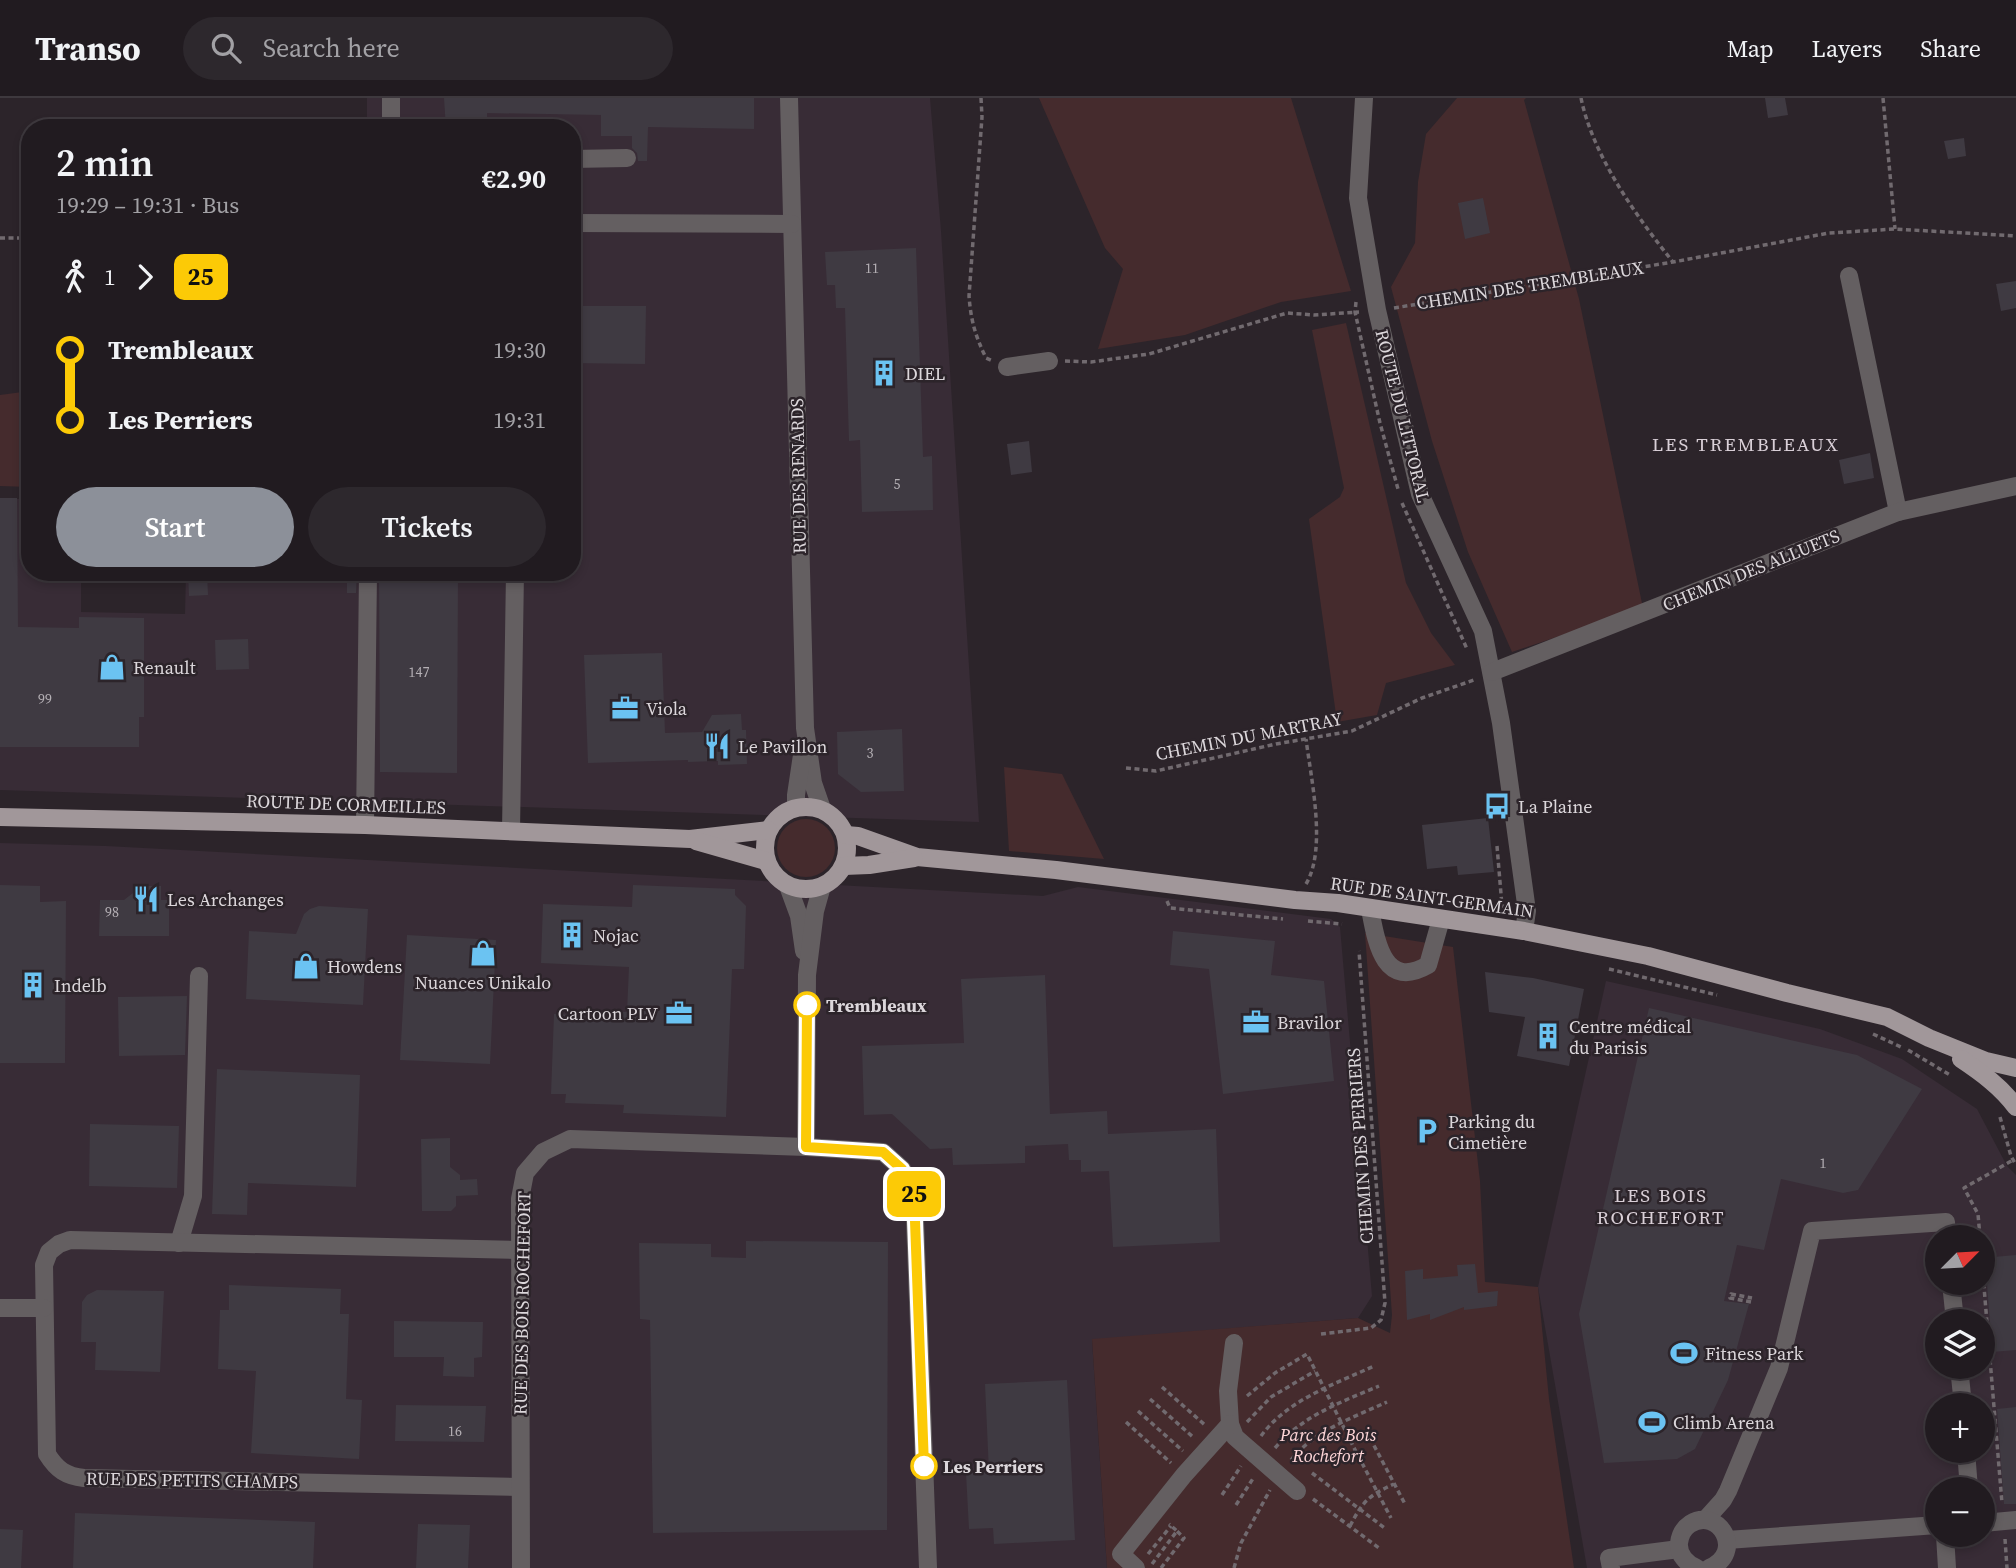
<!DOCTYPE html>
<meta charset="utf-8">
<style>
body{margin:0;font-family:"Source Serif 4",serif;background:#2d282d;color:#f1f3f6;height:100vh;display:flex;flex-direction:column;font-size:26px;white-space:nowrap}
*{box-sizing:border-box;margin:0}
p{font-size:23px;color:#a2a1a5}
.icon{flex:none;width:38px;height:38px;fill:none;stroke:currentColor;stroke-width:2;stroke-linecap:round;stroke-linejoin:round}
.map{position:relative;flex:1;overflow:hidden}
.drawer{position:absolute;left:21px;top:21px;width:560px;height:462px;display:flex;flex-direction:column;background:#211b20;border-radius:28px;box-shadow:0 4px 10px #0003,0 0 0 2px #3e393e}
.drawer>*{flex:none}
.badge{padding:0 14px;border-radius:10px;font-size:24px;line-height:46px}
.needle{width:46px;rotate:66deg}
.tools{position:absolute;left:1925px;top:1127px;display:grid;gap:14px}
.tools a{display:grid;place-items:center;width:70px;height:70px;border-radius:50%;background:#211b20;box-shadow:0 4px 10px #0003,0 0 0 2px #3e393e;font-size:35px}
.map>.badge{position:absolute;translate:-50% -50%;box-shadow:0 0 0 4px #fff}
.legs{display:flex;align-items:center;gap:10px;height:77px;padding:0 35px;font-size:23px}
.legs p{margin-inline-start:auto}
.headline{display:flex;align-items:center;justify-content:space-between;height:119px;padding:0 35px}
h1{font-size:38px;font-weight:600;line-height:52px}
.action{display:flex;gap:14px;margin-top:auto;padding:14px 35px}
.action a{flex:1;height:80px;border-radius:42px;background:#8c9099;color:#fff;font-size:28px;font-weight:600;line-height:80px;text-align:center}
.action a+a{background:#2d282d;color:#f1f3f6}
ul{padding:0 35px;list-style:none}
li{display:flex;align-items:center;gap:24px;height:70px;font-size:26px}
li i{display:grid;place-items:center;width:10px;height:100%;margin:0 9px;background:currentColor}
li i::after{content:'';width:18px;height:18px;margin:-9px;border:5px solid;border-radius:50%;background:#211b20}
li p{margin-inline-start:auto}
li:first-child i{background:linear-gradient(#0000 50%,currentColor 0)}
li:last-child i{background:linear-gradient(currentColor 50%,#0000 0)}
header{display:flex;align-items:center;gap:42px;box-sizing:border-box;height:98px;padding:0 35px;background:#211b20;border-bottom:2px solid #3e393e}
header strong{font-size:33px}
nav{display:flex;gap:38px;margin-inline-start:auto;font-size:24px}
.search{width:490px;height:63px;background:#2d282d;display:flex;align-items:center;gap:18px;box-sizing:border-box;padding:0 24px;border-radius:38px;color:#a2a1a5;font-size:26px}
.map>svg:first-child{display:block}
.built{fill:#382c36;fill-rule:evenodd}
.green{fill:#452b2d}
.building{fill:#3f3a42}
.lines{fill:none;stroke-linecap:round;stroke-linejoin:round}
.path{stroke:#716a6f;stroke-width:3.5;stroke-dasharray:5 3.5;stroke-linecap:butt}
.minor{stroke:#645f61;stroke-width:18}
.major{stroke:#a1979a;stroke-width:18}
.line-1-casing{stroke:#fff;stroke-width:16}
.line-1{stroke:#fcca06;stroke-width:10}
.stop-1-dot{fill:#fff;stroke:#fcca06;stroke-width:3.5}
.labels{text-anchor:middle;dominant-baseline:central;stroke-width:5;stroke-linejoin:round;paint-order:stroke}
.number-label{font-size:14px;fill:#b5b0b5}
.street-label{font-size:18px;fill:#dcd7db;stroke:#2c242a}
.poi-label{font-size:18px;fill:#dcd7db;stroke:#2c242a;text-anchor:start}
.stop-label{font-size:18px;font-weight:bold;fill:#dcd7db;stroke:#2c242a;text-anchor:start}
.park-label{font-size:18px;font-style:italic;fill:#fed6d8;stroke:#2c242a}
.neighbourhood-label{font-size:19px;letter-spacing:2px;fill:#d9cfd7;stroke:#2c242a}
</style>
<header>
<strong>Transo</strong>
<div class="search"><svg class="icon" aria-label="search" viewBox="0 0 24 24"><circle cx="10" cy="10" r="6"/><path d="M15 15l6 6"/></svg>Search here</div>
<nav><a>Map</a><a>Layers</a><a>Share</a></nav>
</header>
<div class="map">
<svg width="2016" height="1470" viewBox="0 0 2016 1470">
<rect width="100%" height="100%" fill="#2c242a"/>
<g class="built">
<path d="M367,0H930L941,133L979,724L0,692V401H30V474H81V514L185,516L186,474H572V30H367Z"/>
<path d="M0,745L106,748L1043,798L1078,789L1331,821L1340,829L1372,1198L1358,1220L1092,1242L1107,1470H0Z"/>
<path d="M1606,883L1820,931L1902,961L1977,1011L2007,1068L2016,1077V1470H1587L1538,1189ZM1937,1139H1983V1185H1937ZM1937,1223H1983V1269H1937ZM1937,1307H1983V1353H1937ZM1937,1391H1983V1437H1937Z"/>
</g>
<g class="green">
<path d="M1039,0H1291L1351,193L1281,204L1185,237L1098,251L1123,171L1105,150Z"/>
<path d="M1457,0H1526L1524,2L1579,201L1643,510L1512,554L1468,454L1432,343L1391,189L1415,145L1418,84L1426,36Z"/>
<path d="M1346,225L1406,485L1431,535L1455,567L1386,585L1377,617L1337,624L1309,421L1340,399L1344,390L1312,232Z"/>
<path d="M30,293V389L0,388V297Z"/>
<path d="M1004,669L1062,676L1104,761L1009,753Z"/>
<circle cx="806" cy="750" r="29"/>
<path d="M1365,835L1453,849L1480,1083L1485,1184L1538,1189L1549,1301L1574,1470H1107L1092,1241L1358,1220L1390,1235L1392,1217Z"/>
</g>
<g class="building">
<path d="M444,0H754V31L648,29L647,63H638L637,55L632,50V38H601V17L487,15V30H446Z"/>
<path d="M1765,0H1785L1788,17L1768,20Z"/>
<path d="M1964,40L1966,58L1948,61L1944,43Z"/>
<path d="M1483,100L1490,135L1465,141L1458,105Z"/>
<path d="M916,150L923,359L932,358L933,412L862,414L860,342L849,343L845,210H836L835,187H827L825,154Z"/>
<path d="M2016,183V210L2001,213L1996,186Z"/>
<path d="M572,208H646L645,266L572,265Z"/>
<path d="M1029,343L1032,374L1011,377L1007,346Z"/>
<path d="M1870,355L1874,380L1844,386L1839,362Z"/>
<path d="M0,400H17L18,529L79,530V519L144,520V619H139V649H0Z"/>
<path d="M188,474H207L208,497L189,498Z"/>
<path d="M350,474H357L356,495H347V476H350Z"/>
<path d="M379,474H458L457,675L380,674Z"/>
<path d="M248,541L249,571L216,572L215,542Z"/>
<path d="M662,555L665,635L702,634L712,617L741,616L742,632H746L747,666L718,667V663L688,664V662L588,665L584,557Z"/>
<path d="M902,631L904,693L861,694L838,676L837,634Z"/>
<path d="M1488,720L1494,774L1458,777L1457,768L1427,771L1422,727Z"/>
<path d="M0,787L40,788V804L66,803L65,965H0Z"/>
<path d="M633,787L735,791V797L746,808L744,871H732L726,1019L623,1015L624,1007L565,1005L566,996H551L554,916L578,917V913L627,914L629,869L541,865L543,806L632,809Z"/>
<path d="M142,788H161V802H169V838H99L100,802H124Z"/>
<path d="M319,808L368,811L363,907L246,901L249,833L296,836L304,816L310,811Z"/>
<path d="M1173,833L1275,843L1271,877L1324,883L1334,983L1223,996L1209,871L1170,867Z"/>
<path d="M407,837L496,842L490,966L400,962Z"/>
<path d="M1485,874L1533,880L1584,891L1569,968L1517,958L1525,919L1489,914Z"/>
<path d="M1045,877L1050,1016L1107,1013L1108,1036L1216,1031L1220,1144L1113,1149L1109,1073L1081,1074V1062H1069L1068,1046L1025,1048V1065L953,1067L952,1050L930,1051L892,1016L864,1017L862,948L964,945L961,881Z"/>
<path d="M187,898L185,957L119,958L118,899Z"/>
<path d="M1649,910L1857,957L1922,991L1858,1092L1843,1095L1781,1081L1764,1152L1737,1147L1724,1203L1749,1206L1728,1282L1695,1351L1677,1361L1604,1365L1579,1216Z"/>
<path d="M217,971L360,977L356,1089L248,1085L247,1117L212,1116Z"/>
<path d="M90,1026L179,1028L177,1090L89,1088Z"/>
<path d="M450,1040V1069L460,1077V1082L477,1081L478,1097L456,1098V1108L451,1113H422L421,1041Z"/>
<path d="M746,1143L888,1144L887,1432L653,1435L650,1222L640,1221L639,1145L711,1146V1159L746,1160Z"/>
<path d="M2016,1157V1252L1992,1254L1986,1172H1995L1994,1159Z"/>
<path d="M1475,1166L1478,1195L1498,1193L1497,1208L1464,1212V1209L1430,1222V1216L1407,1222L1405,1173L1423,1171V1181L1458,1178L1457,1167Z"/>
<path d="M229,1187L341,1191L340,1216H349L346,1301L362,1302L359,1361L251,1355L256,1273L218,1271L220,1212H229Z"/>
<path d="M97,1192L164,1193L160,1274L95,1272L96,1244H81L82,1204L87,1197Z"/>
<path d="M394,1223L483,1224L482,1259L474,1260V1279L443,1278L444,1259H394Z"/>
<path d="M1067,1282L1075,1442L994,1446L993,1430L969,1431L966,1375L989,1374L985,1286Z"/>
<path d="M396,1307L486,1308L484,1344L395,1343Z"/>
<path d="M2016,1309V1406H2004L1997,1311Z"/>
<path d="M75,1415L315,1424L313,1470H73Z"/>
<path d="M418,1426L470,1427L468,1470H416Z"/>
<path d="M0,1431L23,1432L21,1470H0Z"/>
</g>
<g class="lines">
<g class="path">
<path d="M981,0L982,19L969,198C971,223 975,237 986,260L993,263"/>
<path d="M1581,0C1593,58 1636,118 1673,164"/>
<path d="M1883,0L1895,131"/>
<path d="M0,140H30"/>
<path d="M1356,204L1355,214L1380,325L1398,391"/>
<path d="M1394,210L1673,164L1829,135L1895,131L2016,138"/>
<path d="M1065,263L1091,264L1149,256L1287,215L1314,217L1359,214"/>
<path d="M1402,405L1467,551"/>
<path d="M1126,670L1156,673L1276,646L1352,633L1422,600L1474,582"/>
<path d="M1497,748L1502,808L1508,809"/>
<path d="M1306,786C1327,751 1311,681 1306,641"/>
<path d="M1167,803L1170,810L1283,821"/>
<path d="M1308,823L1342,826"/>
<path d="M1609,871L1717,897"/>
<path d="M1873,936L1901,949"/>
<path d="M1908,952L1950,977"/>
<path d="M2000,1019L2011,1058L2016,1067"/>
<path d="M1980,1139L1978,1116L1964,1090L2013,1062"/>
<path d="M1983,1177L2002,1405"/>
<path d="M1751,1204L1730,1200L1731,1196L1752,1200"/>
<path d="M1321,1236L1371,1230L1381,1222L1385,1205L1359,853"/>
<path d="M1162,1289L1205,1327"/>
<path d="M1247,1298L1275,1275L1307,1256L1353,1348L1391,1420"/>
<path d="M1150,1301L1193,1339"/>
<path d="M1138,1313L1183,1353"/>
<path d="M1126,1324L1171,1365"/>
<path d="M1247,1324L1271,1299L1315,1273"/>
<path d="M1261,1338C1287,1302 1335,1286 1374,1268"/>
<path d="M1370,1340L1405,1406"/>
<path d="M1275,1350C1302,1318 1341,1304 1379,1288"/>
<path d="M1291,1362C1314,1333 1354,1319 1387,1304"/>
<path d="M1312,1375L1386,1431"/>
<path d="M1222,1397L1241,1368"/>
<path d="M1313,1401L1379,1450"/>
<path d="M1236,1407L1254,1379"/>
<path d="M1350,1428C1363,1403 1368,1398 1394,1386"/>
<path d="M2005,1441L2007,1470"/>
<path d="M1148,1456L1171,1428"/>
<path d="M1152,1466L1177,1433L1169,1426"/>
<path d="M1161,1470L1184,1440L1177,1433"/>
<path d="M1234,1470L1241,1445L1270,1392"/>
</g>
<g class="minor">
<path d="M789,0L805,630L813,685L822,711"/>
<path d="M1364,0L1358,100L1377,212L1420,396L1483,533L1501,625L1527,813L1524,833"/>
<path d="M391,30V0"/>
<path d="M572,61L627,60"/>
<path d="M572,125L792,126"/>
<path d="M1849,178L1898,414"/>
<path d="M1007,269L1049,263"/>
<path d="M1492,574L1898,414L2016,388"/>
<path d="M796,709V697L802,657"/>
<path d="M365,727L368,474"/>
<path d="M511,733L515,474"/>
<path d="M788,788L799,818L804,853"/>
<path d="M1370,811C1376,842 1383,893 1428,867L1441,821"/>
<path d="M806,1049L807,877L815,813L822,788"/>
<path d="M179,1145L193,1098L199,878"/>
<path d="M520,1152L70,1142L59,1146L49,1154L44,1167L47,1356C57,1372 66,1378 84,1380L520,1389"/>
<path d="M1951,1185L1955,1223"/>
<path d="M0,1210H44"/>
<path d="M1234,1245L1228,1293L1230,1326L1235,1339L1297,1393"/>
<path d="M1959,1269L1963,1307"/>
<path d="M1966,1353L1969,1391"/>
<path d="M1705,1422L1723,1402L1728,1393L1779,1270L1812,1133L1946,1124L1947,1139"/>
<path d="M1983,1425L2016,1422"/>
<path d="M1945,1437L1947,1470"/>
<path d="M1727,1442L1937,1427"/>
<path d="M521,1470L520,1101L525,1075L543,1054L570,1041L806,1049L883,1054L902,1071L914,1095L928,1470"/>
<path d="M1136,1470L1121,1456L1184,1377L1230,1326"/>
<path d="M1611,1470L1609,1460L1679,1451"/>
<path d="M1697,1470C1687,1466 1678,1457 1679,1445C1680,1437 1684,1430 1690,1426C1719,1408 1746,1455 1709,1470"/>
</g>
<g class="major">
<circle cx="806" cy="750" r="41"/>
<path d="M0,719L365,727L690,741L768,732"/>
<path d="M846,737L858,738L917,759L1056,772L1295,802L1338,805L1524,833L1648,858L1787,895L1887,919L1929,940L1986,963L2016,970"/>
<path d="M696,743L766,763"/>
<path d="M844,768L869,767L914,760"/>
<path d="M1961,961C1982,975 2001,989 2016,1009"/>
</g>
</g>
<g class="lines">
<g class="line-1-casing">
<path id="line-1" d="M807,907L806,1049L883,1054L902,1071L914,1095L924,1368"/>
</g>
<use href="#line-1" class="line-1"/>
</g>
<defs>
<g id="building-bare" transform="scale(2.1)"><path d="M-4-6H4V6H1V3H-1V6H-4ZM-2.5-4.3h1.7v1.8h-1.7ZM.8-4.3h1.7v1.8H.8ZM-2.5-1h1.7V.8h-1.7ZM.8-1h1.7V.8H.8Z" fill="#6bc3f2" stroke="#2c242a" stroke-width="2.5" paint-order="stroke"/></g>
<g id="shop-bare" transform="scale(2.1)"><path d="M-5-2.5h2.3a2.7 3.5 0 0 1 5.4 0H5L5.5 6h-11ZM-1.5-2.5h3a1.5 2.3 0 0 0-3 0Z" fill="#6bc3f2" stroke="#2c242a" stroke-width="2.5" paint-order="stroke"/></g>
<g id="office-bare" transform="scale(2.1)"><path d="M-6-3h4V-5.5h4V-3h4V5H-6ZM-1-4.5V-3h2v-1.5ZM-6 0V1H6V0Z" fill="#6bc3f2" stroke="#2c242a" stroke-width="2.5" paint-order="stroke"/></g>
<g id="restaurant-bare" transform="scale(2.1)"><path d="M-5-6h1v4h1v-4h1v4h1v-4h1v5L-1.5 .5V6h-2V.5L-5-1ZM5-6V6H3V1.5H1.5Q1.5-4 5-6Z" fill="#6bc3f2" stroke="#2c242a" stroke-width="2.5" paint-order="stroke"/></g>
<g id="bus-bare" transform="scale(2.1)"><path d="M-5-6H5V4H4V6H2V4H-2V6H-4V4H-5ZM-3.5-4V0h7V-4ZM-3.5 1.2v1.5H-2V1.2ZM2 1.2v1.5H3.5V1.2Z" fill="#6bc3f2" stroke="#2c242a" stroke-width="2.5" paint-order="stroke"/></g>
<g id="parking-bare" transform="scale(2.1)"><path d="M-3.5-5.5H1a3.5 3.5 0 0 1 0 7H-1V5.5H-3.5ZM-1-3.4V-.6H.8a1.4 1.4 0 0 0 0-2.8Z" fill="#6bc3f2" stroke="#2c242a" stroke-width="2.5" paint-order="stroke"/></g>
<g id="stadium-bare" transform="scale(2.1)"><path d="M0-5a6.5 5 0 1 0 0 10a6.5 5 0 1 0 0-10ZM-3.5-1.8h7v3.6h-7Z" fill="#6bc3f2" stroke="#2c242a" stroke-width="2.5" paint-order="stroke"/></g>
</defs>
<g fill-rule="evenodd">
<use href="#building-bare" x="884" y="275"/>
<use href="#shop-bare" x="112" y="569"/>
<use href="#office-bare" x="625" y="610"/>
<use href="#restaurant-bare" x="717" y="648"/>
<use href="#bus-bare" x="1497" y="708"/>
<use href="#restaurant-bare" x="146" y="801"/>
<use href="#building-bare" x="572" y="837"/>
<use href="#shop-bare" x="483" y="855"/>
<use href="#shop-bare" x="306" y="868"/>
<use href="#building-bare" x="33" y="887"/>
<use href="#office-bare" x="679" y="915"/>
<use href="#office-bare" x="1256" y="924"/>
<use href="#building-bare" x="1548" y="938"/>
<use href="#parking-bare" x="1427" y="1033"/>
<use href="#stadium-bare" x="1684" y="1255"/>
<use href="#stadium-bare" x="1652" y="1324"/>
</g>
<g class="stop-1-dot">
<circle cx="807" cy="907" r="12"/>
<circle cx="924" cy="1368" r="12"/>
</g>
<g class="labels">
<g class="number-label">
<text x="872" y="170">11</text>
<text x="897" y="386">5</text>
<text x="419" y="574">147</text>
<text x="45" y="601">99</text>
<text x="870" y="655">3</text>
<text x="112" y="814">98</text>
<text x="1823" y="1065">1</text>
<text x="455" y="1333">16</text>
</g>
<g class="street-label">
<text transform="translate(1530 187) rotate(-9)">CHEMIN DES TREMBLEAUX</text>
<text transform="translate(1403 318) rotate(76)">ROUTE DU LITTORAL</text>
<text transform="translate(798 378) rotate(-91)">RUE DES RENARDS</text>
<text transform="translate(1751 472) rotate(-22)">CHEMIN DES ALLUETS</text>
<text transform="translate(1249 638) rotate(-11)">CHEMIN DU MARTRAY</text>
<text transform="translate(346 706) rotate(2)">ROUTE DE CORMEILLES</text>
<text transform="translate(1432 799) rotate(8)">RUE DE SAINT-GERMAIN</text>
<text transform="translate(1360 1048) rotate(-94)">CHEMIN DES PERRIERS</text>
<text transform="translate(522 1205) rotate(-89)">RUE DES BOIS ROCHEFORT</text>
<text transform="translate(192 1382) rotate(1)">RUE DES PETITS CHAMPS</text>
</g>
<g class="poi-label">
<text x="905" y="275">DIEL</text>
<text x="133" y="569">Renault</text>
<text x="646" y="610">Viola</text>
<text x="738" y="648">Le Pavillon</text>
<text x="1518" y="708">La Plaine</text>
<text x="167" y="801">Les Archanges</text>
<text x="593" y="837">Nojac</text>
<text x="327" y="868">Howdens</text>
<text x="483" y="884" text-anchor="middle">Nuances Unikalo</text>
<text x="54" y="887">Indelb</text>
<text x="658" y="915" text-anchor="end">Cartoon PLV</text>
<text x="1277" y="924">Bravilor</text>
<text x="1569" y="928">Centre médical<tspan x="1569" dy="21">du Parisis</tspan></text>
<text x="1448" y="1023">Parking du<tspan x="1448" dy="21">Cimetière</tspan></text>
<text x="1705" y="1255">Fitness Park</text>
<text x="1673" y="1324">Climb Arena</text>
</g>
<g class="stop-label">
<text x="826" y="907">Trembleaux</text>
<text x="943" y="1368">Les Perriers</text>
</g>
<g class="park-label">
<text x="1328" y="1336">Parc des Bois<tspan x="1328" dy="21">Rochefort</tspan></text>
</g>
<g class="neighbourhood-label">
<text x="1746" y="346">LES TREMBLEAUX</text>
<text x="1661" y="1097">LES BOIS<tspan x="1661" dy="22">ROCHEFORT</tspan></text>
</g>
</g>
</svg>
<div class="tools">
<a><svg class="needle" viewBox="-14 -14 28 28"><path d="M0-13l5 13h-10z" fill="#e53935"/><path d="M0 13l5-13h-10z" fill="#a2a1a5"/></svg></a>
<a><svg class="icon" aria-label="layers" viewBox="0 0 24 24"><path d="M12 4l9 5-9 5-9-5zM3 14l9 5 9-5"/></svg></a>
<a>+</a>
<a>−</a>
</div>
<b class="badge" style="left:914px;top:1096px;background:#fcca06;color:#111">25</b>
<section class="drawer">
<div class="headline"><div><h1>2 min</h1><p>19:29 – 19:31 · Bus</p></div><b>€2.90</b></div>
<div class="legs"><svg class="icon" aria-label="walk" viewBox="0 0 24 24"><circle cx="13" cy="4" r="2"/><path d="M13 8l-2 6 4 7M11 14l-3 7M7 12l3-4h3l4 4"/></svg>1<svg class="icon" aria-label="forward" viewBox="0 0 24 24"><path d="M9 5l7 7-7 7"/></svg><b class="badge" style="background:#fcca06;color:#111">25</b></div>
<ul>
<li><i style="color:#fcca06"></i><b>Trembleaux</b><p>19:30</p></li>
<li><i style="color:#fcca06"></i><b>Les Perriers</b><p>19:31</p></li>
</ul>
<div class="action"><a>Start</a><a>Tickets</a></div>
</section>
</div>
